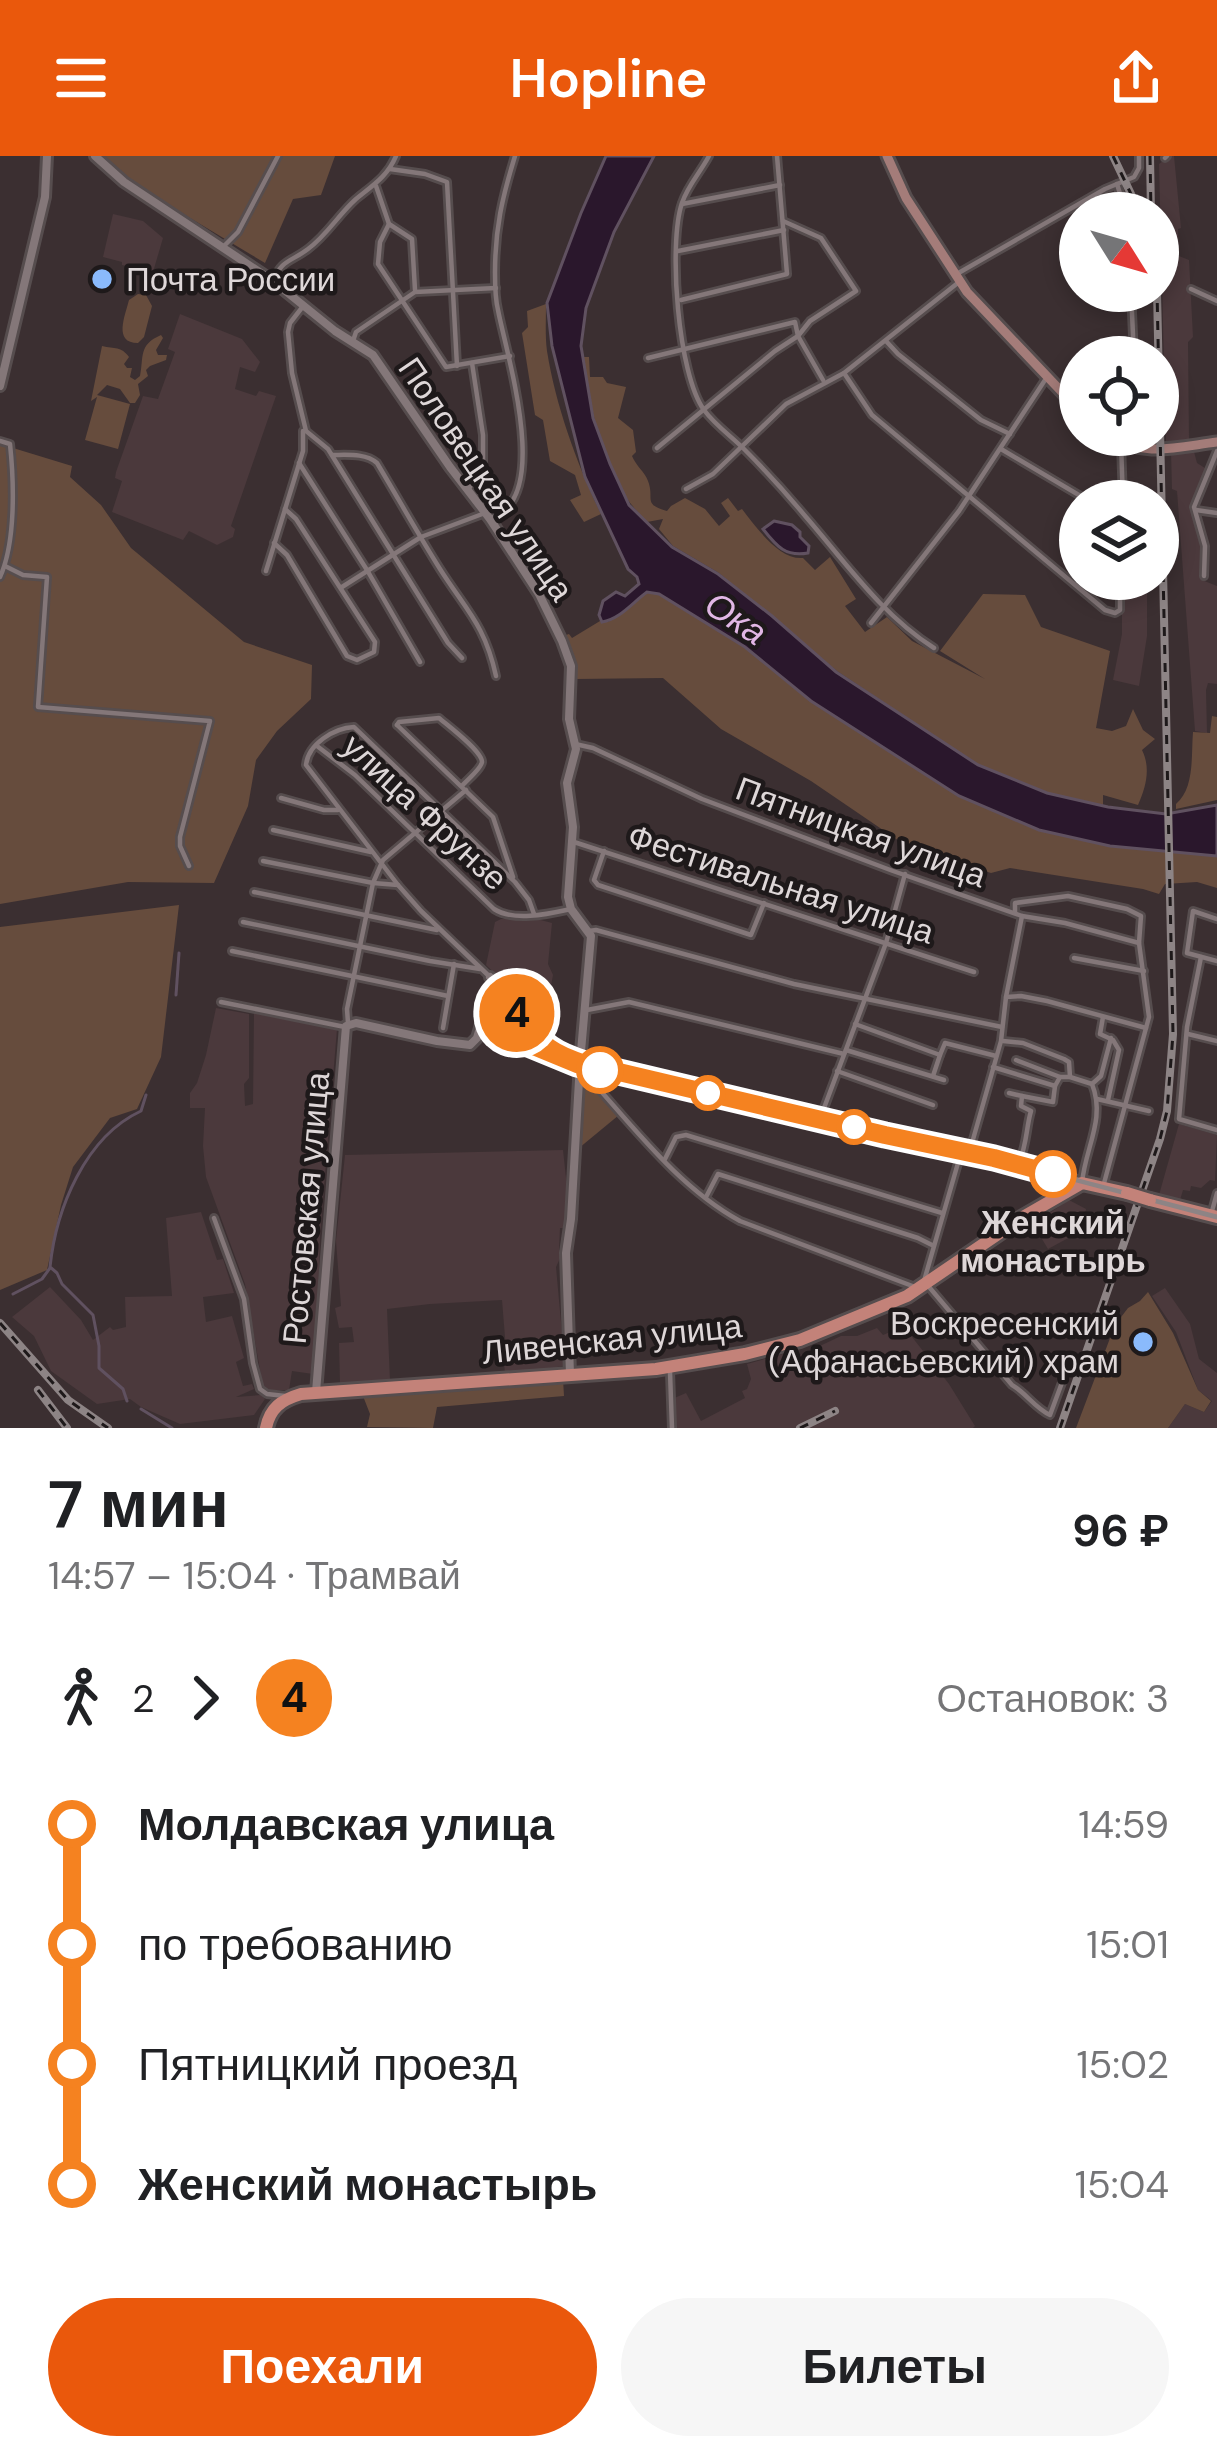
<!DOCTYPE html>
<html lang="ru">
<meta charset="utf-8">
<style>
body{margin:0;font-family:"DM Sans",sans-serif;background:#f6f6f6;color:#202124;height:100vh;display:flex;flex-direction:column;font-size:45px;white-space:nowrap}
*{box-sizing:border-box;margin:0}
p{font-size:39px;color:#757577}
.icon{flex:none;width:66px;height:66px;fill:none;stroke:currentColor;stroke-width:2;stroke-linecap:round;stroke-linejoin:round}
.map{position:relative;height:1272px;overflow:hidden}
.panel{display:flex;flex-direction:column;background:#fff;flex:1}
.panel>*{flex:none}
.badge{padding:0 24px;border-radius:39px;font-size:42px;line-height:78px}
.needle{width:78px;rotate:127deg}
.fabs{position:absolute;left:1059px;top:36px;display:grid;gap:24px}
.fabs a{display:grid;place-items:center;width:120px;height:120px;border-radius:50%;background:#fff;box-shadow:0 6px 18px #0003;font-size:60px}
.map>.badge{position:absolute;translate:-50% -50%;box-shadow:0 0 0 6px #fff}
.legs{display:flex;align-items:center;gap:18px;height:132px;padding:0 48px;font-size:39px}
.legs p{margin-inline-start:auto}
.head{display:flex;align-items:center;justify-content:space-between;height:204px;padding:0 48px}
h1{font-size:66px;font-weight:600;line-height:90px}
.primary-button{display:flex;gap:24px;margin-top:auto;padding:24px 48px}
.primary-button a{flex:1;height:138px;border-radius:72px;background:#ea580c;color:#fff;font-size:48px;font-weight:600;line-height:138px;text-align:center}
.primary-button a+a{background:#f6f6f6;color:#202124}
ul{padding:0 48px;list-style:none}
li{display:flex;align-items:center;gap:42px;height:120px;font-size:45px}
li i{display:grid;place-items:center;width:18px;height:100%;margin:0 15px;background:currentColor}
li i::after{content:'';width:30px;height:30px;margin:-15px;border:9px solid;border-radius:50%;background:#fff}
li p{margin-inline-start:auto}
li:first-child i{background:linear-gradient(#0000 50%,currentColor 0)}
li:last-child i{background:linear-gradient(currentColor 50%,#0000 0)}
header{display:flex;justify-content:space-between;align-items:center;height:156px;padding:0 48px;background:#ea580c;color:#fff;font-size:54px;font-weight:600}
.map>svg:first-child{display:block}
.built{fill:#4b393c}
.green{fill:#664c3d}
.water{fill:#2a172c;stroke:#605160;stroke-width:3}
.lines{fill:none;stroke-linecap:round;stroke-linejoin:round}
.stream{stroke:#605160;stroke-width:3}
.minor-casing{stroke:#564d4e;stroke-width:10}
.tertiary-casing{stroke:#564d4e;stroke-width:14}
.secondary-casing{stroke:#564d4e;stroke-width:15}
.primary-casing{stroke:#564d4e;stroke-width:18}
.minor{stroke:#847779;stroke-width:4.5}
.tertiary{stroke:#847779;stroke-width:8}
.secondary{stroke:#a47c79;stroke-width:9}
.primary{stroke:#c38279;stroke-width:12}
.tram{stroke:#8d8485;stroke-width:3}
.rail-casing{stroke:#8d8485;stroke-width:8}
.rail{stroke:#1e191a;stroke-width:3;stroke-dasharray:9;stroke-linecap:butt}
.primary-bridge-casing{stroke:#564d4e;stroke-width:18;stroke-linecap:butt}
.primary-bridge{stroke:#c38279;stroke-width:12}
.line-1-casing{stroke:#fff;stroke-width:27}
.line-1{stroke:#f58220;stroke-width:18}
.poi-dot{fill:#8abafc;stroke:#1e191a;stroke-width:4.5}
.stop-1-dot{fill:#fff;stroke:#f58220;stroke-width:6}
.labels{text-anchor:middle;dominant-baseline:central;stroke-width:9;stroke-linejoin:round;paint-order:stroke}
.poi-label{font-size:33px;fill:#ded7d8;stroke:#1e191a;text-anchor:start}
.street-label{font-size:33px;fill:#ded7d8;stroke:#1e191a}
.stop-label{font-size:33px;font-weight:bold;fill:#ded7d8;stroke:#1e191a}
.water-label{font-size:36px;font-style:italic;fill:#e1b7e5;stroke:#1e191a}
</style>
<header><svg class="icon" aria-label="menu" viewBox="0 0 24 24"><path d="M4 6h16M4 12h16M4 18h16"/></svg>Hopline<svg class="icon" aria-label="share" viewBox="0 0 24 24"><path d="M12 15V3M7 8l5-5 5 5M5 13v7h14v-7"/></svg></header>
<div class="map">
<svg width="1217" height="1272" viewBox="0 0 1217 1272">
<rect width="100%" height="100%" fill="#3b2f31"/>
<g class="built">
<path d="M1170,0H1174L1181,72L1178,73L1179,100L1189,104L1193,181L1188,186L1189,284L1166,287L1159,8Z"/>
<path d="M113,58L143,65L163,82L153,116L122,109V106L103,101Z"/>
<path d="M180,158L242,183L260,206L255,216L240,211L235,233L256,240L259,235L276,240L231,370L235,373L233,381L217,389L189,375L183,384L112,356L122,325L115,322L116,316L143,240L158,243L175,196L168,193Z"/>
<path d="M1193,292L1197,307L1208,314L1192,350L1202,388V424L1217,430V528L1208,527L1206,534L1207,577L1195,575L1177,335L1172,333L1171,296Z"/>
<path d="M1122,423H1147V480L1139,530L1113,524L1122,478Z"/>
<path d="M533,762L552,767L548,808L553,819L550,835L538,838V860L486,809L495,766L501,763Z"/>
<path d="M216,852L249,858V922L244,928L245,950L253,948L254,857L337,873L320,1080L318,1152L313,1218L292,1215L289,1234H266L263,1231L245,1128L206,1021L203,990L205,952H190V937L197,927L206,899Z"/>
<path d="M1179,968L1217,979L1215,1025L1210,1024L1201,1032L1191,1030L1190,1035L1183,1034L1180,1044L1159,1039Z"/>
<path d="M563,994L567,1031L566,1072H560L559,1094L563,1096L556,1111L565,1210L557,1211V1214L505,1217L504,1207L507,1206L502,1144L430,1148L387,1153L390,1225L340,1228L339,1187L354,1186L352,1171L339,1172L335,1152L341,1150L336,1085L345,999Z"/>
<path d="M1069,1044L1086,1053L1083,1074L1048,1093L1033,1068Z"/>
<path d="M201,1056L217,1104L223,1103L234,1137L203,1141L206,1166L232,1160L244,1202L236,1206L243,1230L252,1228L254,1233L236,1241L261,1239L265,1243L254,1259L180,1268L141,1251L130,1243L97,1248L51,1215L34,1180L12,1161L50,1131L81,1164L93,1184L110,1171L113,1174L126,1171L125,1141L172,1140L166,1062Z"/>
<path d="M1165,1132L1190,1168L1199,1203L1217,1217V1272H1168L1185,1248L1204,1256L1212,1245L1198,1234L1176,1176L1152,1140Z"/>
<path d="M901,1167L949,1228L975,1270L973,1272H675L672,1243L686,1237L701,1265L745,1242L742,1235L747,1233L751,1223L747,1208L783,1198L788,1205L841,1180H857L877,1172L883,1179L895,1174V1170Z"/>
</g>
<g class="green">
<path d="M102,0H335L321,39L293,43L265,107L130,26Z"/>
<path d="M138,138L146,139L152,150L144,181L138,187C113,187 125,160 129,144Z"/>
<path d="M546,148C546,163 545,180 547,195C556,251 577,308 601,358L584,366L570,344L581,339L575,319L550,305L543,264L535,259L522,177L528,171L527,155Z"/>
<path d="M161,179L163,182L156,194L158,199H167L166,204L150,210L146,214L148,220L138,228L140,239L135,247H130L120,233L107,229L97,239L130,248L118,293L85,284L97,241L91,245L102,190C115,193 121,190 129,201L124,208L127,212H132L130,221L135,224L140,220C144,201 138,189 161,179Z"/>
<path d="M583,201H589L590,221H603L607,227L626,231L618,262L633,274L636,296L632,300C636,310 645,316 648,325C655,343 642,348 667,355L671,350L685,342L705,353L719,370L730,360L721,347L728,342L738,355L742,353C756,371 779,404 803,402L815,414L830,401L856,443L845,450L865,476L887,461L912,485L985,523L940,495L983,438L1025,439L1041,471L1110,495L1096,572L1112,575L1126,570L1133,553L1143,574L1155,583L1142,594C1151,612 1146,631 1138,649L1103,639V650L1047,637L978,609L837,515L719,417L673,390L659,373L663,363L647,366C603,324 592,258 583,201Z"/>
<path d="M0,288L72,310L70,321L101,349L131,392L244,486L312,509L311,543L277,575L256,604L248,650L214,727L128,726L0,748Z"/>
<path d="M647,436L659,439L745,491L812,545L959,640L1039,674L1111,691L1217,700V732L1197,726L1165,728L1159,738L1143,733L1010,712L991,717L905,689L811,625L721,573L663,522L575,523L566,479L569,478L572,482L600,465L608,466L628,453L631,447Z"/>
<path d="M1212,560L1217,561V644L1176,653V648C1195,632 1191,599 1193,576L1210,577Z"/>
<path d="M179,749L161,901L137,953L110,962L73,1011L61,1049L47,1114L0,1134V771Z"/>
<path d="M584,924L619,959L579,992Z"/>
<path d="M1148,1136L1173,1177L1198,1234L1211,1245L1204,1256L1185,1248L1168,1272H1076L1115,1169L1128,1152L1140,1145Z"/>
<path d="M563,1223L564,1240L437,1251L433,1272L367,1271L370,1258L363,1240Z"/>
</g>
<g class="water">
<path d="M606,0H654L614,76L586,152L581,190L593,262L610,308L629,349L672,391L718,418L772,460L836,516L978,609L1047,637L1108,651L1166,658L1217,649V700L1110,690L1039,674L959,640L811,545L745,491L659,438L647,436C632,447 620,463 602,466L599,459L603,445L616,436L625,440L639,428L637,421L628,413L585,321L552,190L547,147L581,57Z"/>
<path d="M774,365L792,369L800,376V381L809,390L808,397C786,401 777,391 763,373Z"/>
</g>
<g class="lines">
<g class="stream">
<path d="M176,839L179,797"/>
<path d="M13,1138L42,1123L50,1112"/>
<path d="M127,1245L123,1233L99,1212V1190L93,1159L62,1128L57,1117L50,1111C56,1053 85,981 141,955L146,939"/>
<path d="M141,1253L172,1272"/>
</g>
<g class="minor-casing">
<g id="minor">
<path d="M709,0C700,17 688,29 682,47C668,88 678,219 704,254C715,269 731,280 744,293C765,314 786,337 806,361C846,407 882,459 934,492"/>
<path d="M1165,2L1167,0"/>
<path d="M390,13L425,18L447,26L457,210"/>
<path d="M1117,28L1126,57"/>
<path d="M376,30L389,68L412,83L415,134"/>
<path d="M682,48L780,29"/>
<path d="M389,68L380,86L378,108L446,211L510,200"/>
<path d="M223,91L238,76L278,0"/>
<path d="M678,95L784,74"/>
<path d="M955,119L1105,33L1134,21L1139,12V0"/>
<path d="M273,125C282,103 291,106 308,93C327,79 339,58 356,43C373,29 387,21 396,0"/>
<path d="M1191,133L1217,145"/>
<path d="M1131,135L1134,201"/>
<path d="M681,144L787,118L777,0"/>
<path d="M304,149L290,167L288,176L292,217L306,275L328,293L448,487L462,502"/>
<path d="M353,185L356,176L415,136L496,132"/>
<path d="M886,185L898,198L981,264L1010,278"/>
<path d="M648,202L795,166L798,180L823,224"/>
<path d="M844,217L872,259L1105,454L1115,457L1120,454V423"/>
<path d="M0,285L10,288C14,326 16,386 0,421"/>
<path d="M1121,287L1123,345"/>
<path d="M657,292L775,195L798,180L810,165L856,135L821,82L783,65"/>
<path d="M1001,293L1089,345"/>
<path d="M332,299C347,299 366,297 377,307C398,342 418,378 440,413C466,454 485,469 496,520"/>
<path d="M299,307L367,414L420,506"/>
<path d="M686,333L713,318L786,248L844,217L959,126"/>
<path d="M468,334L483,310V279L472,207"/>
<path d="M1196,354L1217,357"/>
<path d="M493,361C552,340 506,197 498,154C495,142 495,129 495,117C495,73 502,42 515,0"/>
<path d="M274,387L287,399L347,500L357,504L374,496L375,486L296,363L285,353"/>
<path d="M5,410L23,419L47,421L38,551L210,565L180,681V690L189,710"/>
<path d="M266,415L303,295V275"/>
<path d="M1204,420L1205,390L1194,351L1217,295"/>
<path d="M342,431L421,381L485,357"/>
<path d="M871,467L959,355L1047,221"/>
<path d="M397,569L493,661L513,721"/>
<path d="M397,569L399,566L439,562C447,569 482,595 482,606C481,613 467,624 462,630"/>
<path d="M575,588L593,592L702,643L893,715L1022,760L1065,767L1139,787"/>
<path d="M317,590L355,619L494,753C514,766 548,758 571,753"/>
<path d="M281,642L324,654H338"/>
<path d="M273,674L371,696"/>
<path d="M574,686L974,816"/>
<path d="M604,695L594,724L598,729L751,779L764,747"/>
<path d="M263,705L373,727L398,729"/>
<path d="M254,736L437,774"/>
<path d="M1015,756V747L1068,740L1127,753L1141,760L1139,787L1149,861L1103,1031"/>
<path d="M1022,760L1006,841L1001,885L970,994L958,1007L924,1125L1012,1229C1026,1237 1035,1252 1050,1259L1070,1205"/>
<path d="M1217,763L1193,755L1187,797L1217,805"/>
<path d="M243,766L430,805L480,813"/>
<path d="M589,775L596,774L794,828L1002,871"/>
<path d="M232,795L448,840"/>
<path d="M1201,801L1187,871L1179,963L1217,974"/>
<path d="M1074,802L1144,815"/>
<path d="M490,821L421,755L398,729L306,609C308,588 334,572 354,571L515,726L529,744L534,758"/>
<path d="M1006,841L1021,840L1047,845L1146,872"/>
<path d="M221,846L345,871"/>
<path d="M587,854L629,846L844,898"/>
<path d="M1103,861L1100,878L1113,884L1119,894L1108,944"/>
<path d="M348,867L347,853L373,727L383,704L466,634"/>
<path d="M855,868L940,899L945,887L996,900"/>
<path d="M443,872L454,808"/>
<path d="M1188,878L1217,885"/>
<path d="M1003,885L1023,887L1064,903L1069,906L1070,921L1092,928"/>
<path d="M846,894L944,924"/>
<path d="M1016,904L1060,921"/>
<path d="M993,911L1055,930L1060,921H1069"/>
<path d="M581,913C630,966 676,1030 740,1065L915,1131"/>
<path d="M837,915L933,949"/>
<path d="M933,920L940,899"/>
<path d="M1009,937L1022,940L1021,950L1031,955C1026,972 1027,989 1019,1006"/>
<path d="M1022,940L1053,946L1055,930"/>
<path d="M1097,943L1149,955"/>
<path d="M821,960L886,787L905,718"/>
<path d="M665,1003L676,981L686,979L942,1057"/>
<path d="M1082,1027C1085,992 1106,963 1092,928L1101,920L1111,882"/>
<path d="M706,1041L718,1018L918,1082L932,1089"/>
<path d="M1212,1055L1217,1037"/>
<path d="M214,1062L244,1143L253,1207L260,1233L267,1238L285,1240"/>
<path d="M670,1216L672,1272"/>
</g>
</g>
<g class="tertiary-casing">
<g id="tertiary">
<path d="M95,0L124,26L273,125L335,175L373,199L450,311L490,363L539,438L562,485L571,510L569,563L576,593L567,627L573,671L568,741L571,753L591,780L580,907L571,1063L566,1097L570,1218"/>
<path d="M0,230L45,41L47,0"/>
<path d="M490,821C516,847 540,885 574,901L929,986L989,998L1080,1026"/>
<path d="M316,1236L346,870L356,867L437,885L470,889L477,882L494,825"/>
</g>
</g>
<g class="secondary-casing">
<g id="secondary">
<path d="M887,0L906,42L967,136L1080,255"/>
<path d="M1108,279C1143,302 1177,291 1217,286"/>
</g>
</g>
<g class="primary-casing">
<g id="primary">
<path d="M1150,1044L1217,1061"/>
<path d="M266,1272C270,1252 281,1244 301,1238L656,1213L745,1198L800,1184L907,1140L1023,1061L1082,1027L1127,1037"/>
</g>
</g>
<use href="#minor" class="minor"/>
<use href="#tertiary" class="tertiary"/>
<use href="#secondary" class="secondary"/>
<use href="#primary" class="primary"/>
<path class="tram" d="M1217,1060L994,1002L585,908L544,889L515,856L503,857C496,864 496,872 504,878L580,909L885,982L993,1003L1217,1062"/>
<g class="rail-casing">
<g id="rail">
<path d="M1113,0L1140,57"/>
<path d="M1150,0L1151,57"/>
<path d="M0,1167L68,1244L108,1272"/>
<path d="M38,1234L67,1272"/>
<path d="M800,1272L835,1255"/>
<path d="M1060,1272L1160,983L1167,955L1173,878L1157,135"/>
</g>
</g>
<use href="#rail" class="rail"/>
<g class="primary-bridge-casing">
<path id="primary-bridge" d="M1127,1037L1150,1044"/>
</g>
<use href="#primary-bridge" class="primary-bridge"/>
</g>
<g class="lines">
<g class="line-1-casing">
<path id="line-1" d="M600,914L577,908L504,878L498,871L499,862L506,856H515C542,886 544,895 585,908L885,979L994,1002L1053,1018"/>
</g>
<use href="#line-1" class="line-1"/>
</g>
<g class="poi-dot">
<circle cx="102" cy="123" r="12"/>
<circle cx="1143" cy="1186" r="12"/>
</g>
<g class="stop-1-dot">
<circle cx="600" cy="914" r="21"/>
<circle cx="708" cy="937" r="15"/>
<circle cx="854" cy="971" r="15"/>
<circle cx="1053" cy="1018" r="21"/>
</g>
<g class="labels">
<g class="poi-label">
<text x="126" y="123">Почта России</text>
<text x="1119" y="1167" text-anchor="end">Воскресенский<tspan x="1119" dy="38">(Афанасьевский) храм</tspan></text>
</g>
<g class="street-label">
<text transform="translate(486 323) rotate(56)">Половецкая улица</text>
<text transform="translate(425 656) rotate(43)">улица Фрунзе</text>
<text transform="translate(861 676) rotate(20)">Пятницкая улица</text>
<text transform="translate(781 728) rotate(18)">Фестивальная улица</text>
<text transform="translate(306 1052) rotate(-85)">Ростовская улица</text>
<text transform="translate(612 1183) rotate(-6)">Ливенская улица</text>
</g>
<g class="stop-label">
<text x="1053" y="1066">Женский<tspan x="1053" dy="38">монастырь</tspan></text>
</g>
<g class="water-label">
<text transform="translate(736 462) rotate(34)">Ока</text>
</g>
</g>
</svg>
<div class="fabs">
<a><svg class="needle" viewBox="-14 -14 28 28"><path d="M0-13l5 13h-10z" fill="#e53935"/><path d="M0 13l5-13h-10z" fill="#757577"/></svg></a>
<a><svg class="icon" aria-label="locate" viewBox="0 0 24 24"><circle cx="12" cy="12" r="6"/><path d="M12 2v4M12 18v4M2 12h4M18 12h4"/></svg></a>
<a><svg class="icon" aria-label="layers" viewBox="0 0 24 24"><path d="M12 4l9 5-9 5-9-5zM3 14l9 5 9-5"/></svg></a>
</div>
<b class="badge" style="left:517px;top:857px;background:#f58220;color:#111">4</b>
</div>
<section class="panel">
<div class="head"><div><h1>7 мин</h1><p>14:57 – 15:04 · Трамвай</p></div><b>96 ₽</b></div>
<div class="legs"><svg class="icon" aria-label="walk" viewBox="0 0 24 24"><circle cx="13" cy="4" r="2"/><path d="M13 8l-2 6 4 7M11 14l-3 7M7 12l3-4h3l4 4"/></svg>2<svg class="icon" aria-label="forward" viewBox="0 0 24 24"><path d="M9 5l7 7-7 7"/></svg><b class="badge" style="background:#f58220;color:#111">4</b><p>Остановок: 3</p></div>
<ul>
<li><i style="color:#f58220"></i><b>Молдавская улица</b><p>14:59</p></li>
<li><i style="color:#f58220"></i><span>по требованию</span><p>15:01</p></li>
<li><i style="color:#f58220"></i><span>Пятницкий проезд</span><p>15:02</p></li>
<li><i style="color:#f58220"></i><b>Женский монастырь</b><p>15:04</p></li>
</ul>
<div class="primary-button"><a>Поехали</a><a>Билеты</a></div>
</section>
